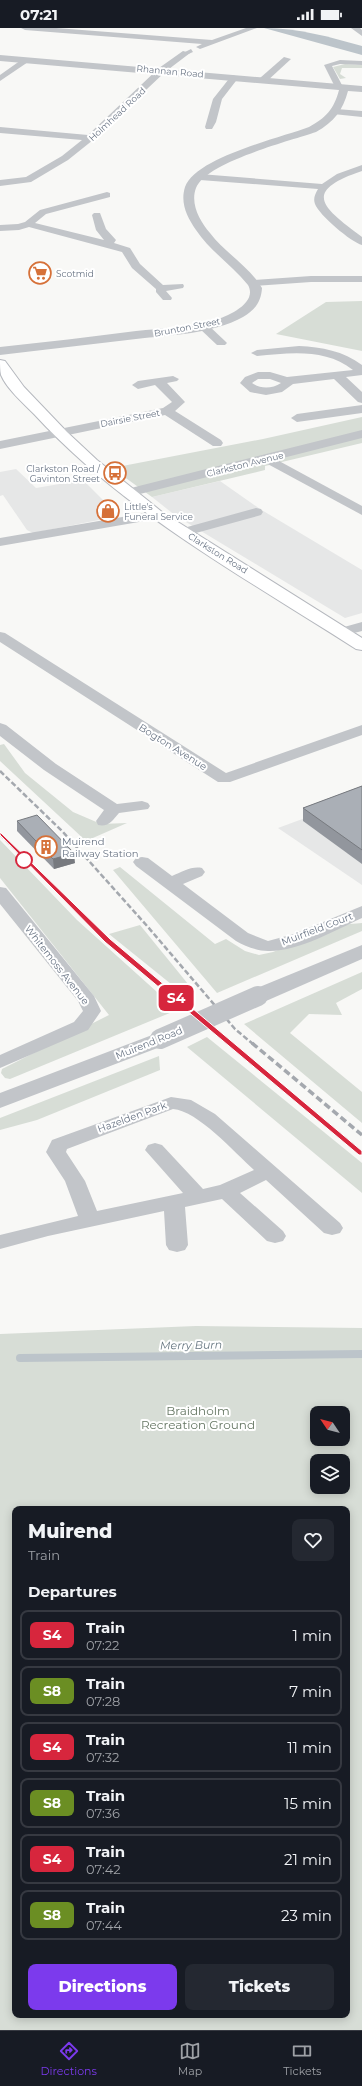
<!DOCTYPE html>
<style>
body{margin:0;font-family:Montserrat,sans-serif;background:#242831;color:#f1f3f6;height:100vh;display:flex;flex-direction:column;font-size:15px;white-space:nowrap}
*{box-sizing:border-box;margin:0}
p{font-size:13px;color:#9ea1a6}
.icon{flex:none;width:22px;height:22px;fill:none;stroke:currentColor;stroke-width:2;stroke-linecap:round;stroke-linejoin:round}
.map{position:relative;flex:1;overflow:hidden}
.drawer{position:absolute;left:12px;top:1478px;width:338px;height:512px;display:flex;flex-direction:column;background:#171b24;border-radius:8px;box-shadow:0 2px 10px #0003}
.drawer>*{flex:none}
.badge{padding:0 8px;border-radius:6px;font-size:14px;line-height:26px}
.needle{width:26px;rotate:305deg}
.fabs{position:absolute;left:310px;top:1378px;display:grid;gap:8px}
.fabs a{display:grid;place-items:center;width:40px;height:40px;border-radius:8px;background:#171b24;box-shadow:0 2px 10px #0003;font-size:20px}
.map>.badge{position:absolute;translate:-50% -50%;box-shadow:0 0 0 2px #fff}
h2{padding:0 16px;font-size:15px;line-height:36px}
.round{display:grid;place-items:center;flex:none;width:42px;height:42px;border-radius:8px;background:#242831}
.head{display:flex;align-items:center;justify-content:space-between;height:68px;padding:0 16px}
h1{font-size:19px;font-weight:800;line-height:30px}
.action{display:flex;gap:8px;margin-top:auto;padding:8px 16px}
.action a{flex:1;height:46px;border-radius:8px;background:#7c3aed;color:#fff;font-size:16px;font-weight:800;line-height:46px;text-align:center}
.action a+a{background:#242831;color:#f1f3f6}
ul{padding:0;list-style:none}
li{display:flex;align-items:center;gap:12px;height:50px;margin:0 8px 6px;padding:0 8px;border:2px solid #363941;border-radius:8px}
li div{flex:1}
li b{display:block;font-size:15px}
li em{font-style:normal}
li .badge{min-width:44px;font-weight:700;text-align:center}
.status{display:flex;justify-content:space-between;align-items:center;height:28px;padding:0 20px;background:#171b24;direction:ltr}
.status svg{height:11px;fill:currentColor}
.menu{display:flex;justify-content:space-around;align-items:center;height:56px;border-top:1px solid #363941;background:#171b24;font-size:11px;color:#9ea1a6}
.menu a{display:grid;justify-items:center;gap:2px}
.menu .on{color:#7c3aed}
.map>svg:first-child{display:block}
.built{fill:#e6e7e7}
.green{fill:#d7ddd6;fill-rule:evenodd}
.water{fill:#bcc4ca}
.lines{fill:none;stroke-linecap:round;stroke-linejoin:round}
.stream{stroke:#bcc4ca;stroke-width:8}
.secondary-casing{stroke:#b5b8be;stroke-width:2}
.pedestrian{fill:#c2c5c9;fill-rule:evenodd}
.minor{fill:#c2c5c9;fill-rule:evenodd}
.tertiary{fill:#c2c5c9;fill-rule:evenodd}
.secondary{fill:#fff;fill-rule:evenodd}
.rail-far1{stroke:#a4a8ae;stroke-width:2.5;stroke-dasharray:5.5 2.5;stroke-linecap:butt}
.rail{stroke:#a4a8ae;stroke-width:3.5;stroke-dasharray:7 3.5;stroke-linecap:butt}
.tertiary-bridge{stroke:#c2c5c9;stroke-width:20}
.wall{fill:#92969d}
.shaded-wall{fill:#777a7f}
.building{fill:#aaafb6;stroke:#777a7f}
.line{fill:#d7263d;stroke:#fff}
.stop-dot{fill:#fff;stroke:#d7263d;stroke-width:2}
.labels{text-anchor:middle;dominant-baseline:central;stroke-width:4;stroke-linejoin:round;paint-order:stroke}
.far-street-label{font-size:9px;fill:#6a7585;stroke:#fff}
.far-poi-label{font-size:9px;fill:#6a7585;stroke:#fff;text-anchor:start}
.street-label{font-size:10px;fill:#6a7585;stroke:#fff}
.poi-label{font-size:10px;fill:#6a7585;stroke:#fff;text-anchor:start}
.water-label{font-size:11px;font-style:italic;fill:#667680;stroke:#fff}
.near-park-label{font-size:12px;fill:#667764;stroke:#fff}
</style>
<div class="status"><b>07:21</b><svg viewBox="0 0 49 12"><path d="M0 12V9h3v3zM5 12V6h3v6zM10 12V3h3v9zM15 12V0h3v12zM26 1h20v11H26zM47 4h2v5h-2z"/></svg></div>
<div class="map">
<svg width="362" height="2002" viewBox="0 0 362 2002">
<rect width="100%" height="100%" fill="#f8f8f6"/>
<g class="built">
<path d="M16,441L36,460L83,452L119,488L33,505L27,502L3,467L0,468V444Z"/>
<path d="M220,453L260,481L362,542V585L345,590L176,488L152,469Z"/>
<path d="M362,769V857L278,800Z"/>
</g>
<g class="green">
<path d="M345,36L362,37V40H342L340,46L346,50L340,51L333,39Z"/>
<path d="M362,273V323L276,306L326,274Z"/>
<path d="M362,389V415L265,438V442L152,469L112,440L263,411Z"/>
<path d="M4,716L25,745L73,784L101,796L127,795L86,813L0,733V717Z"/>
<path d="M0,812L77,892L177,982L10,1051L5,1050L1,1045L2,1041L109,987L0,850Z"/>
<path d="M120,839L215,916L226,911L245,923L259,927L273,924L339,897L362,895V903L217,965L113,842Z"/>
<path d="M140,897L188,956L176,960L109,906Z"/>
<path d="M362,944V961L336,975L342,987L309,986L290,1005L362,1064V1095L244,996Z"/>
<path d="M207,1009L362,1135V1165L187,1019Z"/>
<path d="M159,1028L160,1042L37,1092L0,1102V1090Z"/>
<path d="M196,1298L362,1300V2002H0V1306ZM317,1385H343V1411H317ZM317,1433H343V1459H317ZM15,1481H347V1987H15Z"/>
</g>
<path class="water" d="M264,0C298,0 330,9 362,18V27Z"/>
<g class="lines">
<path class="stream" d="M20,1330L362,1326"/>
<g class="secondary-casing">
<path id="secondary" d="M0,332L5,333L24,359L67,404L97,432L146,471L162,484L362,610V622L356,621C244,549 125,485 34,386C23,375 7,361 1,347C0,343 0,336 0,332Z"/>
</g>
<path class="pedestrian" d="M191,21L193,24L186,27L183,25Z"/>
<g class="minor">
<path d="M21,0H56L212,12L246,0H257L200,21L196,19L202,16L25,2Z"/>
<path d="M351,0H360L362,2V8Z"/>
<path d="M183,23L190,25L165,44L93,112L68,132L31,154L0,158V152L26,149L62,128L82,112L0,105V99L88,107L159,40Z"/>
<path d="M284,29L291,31L266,54H260V50Z"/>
<path d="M24,30L31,32L0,53V47Z"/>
<path d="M340,32L362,33V37L340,36L332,38L343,59L339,61L335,59L324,37Z"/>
<path d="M232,47L239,49L222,71L216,94L212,101H206L205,99L213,71Z"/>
<path d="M336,81L362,83V89L333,86V82Z"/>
<path d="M362,137V143C299,164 325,181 362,209V217C351,214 319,187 315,176C313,171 315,166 318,161L200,152L195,149L200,146L322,156L337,146Z"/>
<path d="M107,164L110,165V169L46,186L35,195L104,212L96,202L92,187L94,185H100L106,201L116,212L114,215L130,220L140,236L163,257L183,256L184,258L183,260L166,263L172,270L171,272H163L156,264V261L132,240L122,224L29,199L19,202L0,203V197L18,196L25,194L40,182Z"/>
<path d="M311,248H362V254H311L254,258L249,255L254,252Z"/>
<path d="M203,295L207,296L225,313L227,315L225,317H217L199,300L197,298L199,296Z"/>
<path d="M299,318C322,319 343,323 362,337V347L346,349L362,364V375L358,374L334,351L293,356L282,364L266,367L250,364L240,355L245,349L258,344H270L287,349L353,342C325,320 290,325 257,328L251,325L257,322ZM258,351H270L281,355C272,361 260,361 252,355Z"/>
<path d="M173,348L179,351L177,353L167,355L185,374L175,383L221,412L223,415L221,418H213L165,387L0,421V413L163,380L172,374L155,357L138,361L132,357L138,353Z"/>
<path d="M362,377V385L297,394L291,390L297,386Z"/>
<path d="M268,427L362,478V487L264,434L262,431L264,428Z"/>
<path d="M256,480L261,481L263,484L261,487L185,508L178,504L180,501Z"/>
<path d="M157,483L164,487L162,490L0,518V510Z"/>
<path d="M362,594V603L342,608L337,607L335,604L337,601Z"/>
<path d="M0,604L5,605L226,745L362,697V707L230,754H218L0,614Z"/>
<path d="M0,695L6,697L56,736L117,776L142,773L148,775L150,778L148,781L119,785C112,793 109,799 98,797L96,793L104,782L44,742L0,708Z"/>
<path d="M142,829L148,830L172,848C182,844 191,838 202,840L205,844L202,848L183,856L248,905L268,913L294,906L362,878V890C336,902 297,924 268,923C257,923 245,918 236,913L136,838L133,834L136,830Z"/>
<path d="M0,859L6,860L94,968L101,983L88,1002L0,1040V1027L74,994L83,983L78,973L0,876Z"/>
<path d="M171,1069L191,1072L215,1086L340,1195L343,1200L340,1205L332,1207L324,1205L266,1152L240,1165L283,1203L286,1208L283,1213L275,1215L267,1213L222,1171L185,1179L188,1217L185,1222L177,1224L169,1222L166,1217L164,1183L48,1208L0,1221V1207L78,1188L65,1153L46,1124L52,1112ZM173,1081C198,1083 234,1124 254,1142L220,1157L203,1161L162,1117L155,1115L148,1117L145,1122L183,1165L97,1183L85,1153L66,1124L67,1121Z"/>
</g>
<g class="tertiary">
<path d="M0,27L362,58V64L348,63C343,82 334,94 316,104C290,113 206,134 196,160C190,176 200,193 210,205C225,225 249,238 262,260C261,274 255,282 243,289C212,306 171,307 136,311C91,316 45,322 0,327V319C45,314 91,309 136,303C162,300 190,300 215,292C228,288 258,275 248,257C232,237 210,223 196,202C187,189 180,175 185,159C196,129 280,110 309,99C326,90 334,81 339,62L0,33Z"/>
<path d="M362,402V410L128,469L123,468L121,465L123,462Z"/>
<path d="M362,917V931L266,973L258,974L250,973L247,968L250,963Z"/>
<path d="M160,1004L168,1006L171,1011L168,1016L0,1080V1065Z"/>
</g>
<use href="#secondary" class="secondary"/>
<g class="rail-far1">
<path d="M0,743L63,804L148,899L235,1001L253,1016"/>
<path d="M0,806L107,912L232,1016"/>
</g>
<g class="rail">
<path d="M230,1015L362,1125"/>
<path d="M252,1015L362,1107"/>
</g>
<path class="tertiary-bridge" d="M160,1011L258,968"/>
</g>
<g class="wall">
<path d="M362,758V836L303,793V780Z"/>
<path d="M17,793L75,835L54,841L17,803Z"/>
</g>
<path class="shaded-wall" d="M74,825L75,835L54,841L53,831Z"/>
<g class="building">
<path d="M362,758V822L303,780Z"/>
<path d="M37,787L74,825L53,831L17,793Z"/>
</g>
<path class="line" d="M0,804L110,911L362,1123V1127H359L105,914L0,807Z"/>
<defs>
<g id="supermarket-ring" transform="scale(1.15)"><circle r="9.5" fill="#fff" stroke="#d67139" stroke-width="1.5"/><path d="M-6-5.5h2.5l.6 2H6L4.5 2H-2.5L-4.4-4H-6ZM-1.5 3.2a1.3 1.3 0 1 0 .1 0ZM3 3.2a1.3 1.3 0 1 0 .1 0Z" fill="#d67139"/></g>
<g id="bus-ring" transform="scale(1.15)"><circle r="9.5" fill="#fff" stroke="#d67139" stroke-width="1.5"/><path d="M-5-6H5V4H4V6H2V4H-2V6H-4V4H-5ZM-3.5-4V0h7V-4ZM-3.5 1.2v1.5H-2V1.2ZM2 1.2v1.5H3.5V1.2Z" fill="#d67139"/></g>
<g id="shop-ring" transform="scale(1.15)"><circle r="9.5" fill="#fff" stroke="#d67139" stroke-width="1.5"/><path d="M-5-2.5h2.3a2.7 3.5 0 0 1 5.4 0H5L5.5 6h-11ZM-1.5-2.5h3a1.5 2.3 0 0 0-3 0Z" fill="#d67139"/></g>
<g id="building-ring" transform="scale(1.15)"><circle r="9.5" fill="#fff" stroke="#d67139" stroke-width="1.5"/><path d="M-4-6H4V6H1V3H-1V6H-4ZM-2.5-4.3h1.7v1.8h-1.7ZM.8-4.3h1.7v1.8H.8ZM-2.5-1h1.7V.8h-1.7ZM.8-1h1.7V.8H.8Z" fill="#d67139"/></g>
</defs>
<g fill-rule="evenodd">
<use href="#supermarket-ring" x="40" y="245"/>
<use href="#bus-ring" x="115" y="445"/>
<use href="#shop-ring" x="108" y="483"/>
<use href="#building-ring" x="46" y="819"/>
</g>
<circle class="stop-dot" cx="24" cy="832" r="8"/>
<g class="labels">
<g class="far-street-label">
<text transform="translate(170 43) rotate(5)">Rhannan Road</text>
<text transform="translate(117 86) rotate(-43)">Holmhead Road</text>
<text transform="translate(187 299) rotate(-11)">Brunton Street</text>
<text transform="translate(130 390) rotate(-11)">Dairsie Street</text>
<text transform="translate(245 436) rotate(-14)">Clarkston Avenue</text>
<text transform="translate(218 525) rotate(32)">Clarkston Road</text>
</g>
<g class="far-poi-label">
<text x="56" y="245">Scotmid</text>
<text x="100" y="440" text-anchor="end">Clarkston Road /<tspan x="100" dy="10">Gavinton Street</tspan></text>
<text x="124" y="478">Little's<tspan x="124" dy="10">Funeral Service</tspan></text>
</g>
<g class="street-label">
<text transform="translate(173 719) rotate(32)">Bogton Avenue</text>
<text transform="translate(317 901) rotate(-21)">Muirfield Court</text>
<text transform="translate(57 937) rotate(52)">Whitemoss Avenue</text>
<text transform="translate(149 1015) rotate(-22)">Muirend Road</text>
<text transform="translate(132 1089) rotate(-20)">Hazelden Park</text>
</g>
<g class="poi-label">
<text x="62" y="813">Muirend<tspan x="62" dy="12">Railway Station</tspan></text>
</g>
<g class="water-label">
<text transform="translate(191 1317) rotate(-1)">Merry Burn</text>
</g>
<g class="near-park-label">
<text x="198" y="1382">Braidholm<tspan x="198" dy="14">Recreation Ground</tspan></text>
</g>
</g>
</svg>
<div class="fabs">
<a><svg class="needle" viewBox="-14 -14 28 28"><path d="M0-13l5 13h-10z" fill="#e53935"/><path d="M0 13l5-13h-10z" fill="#9ea1a6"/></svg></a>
<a><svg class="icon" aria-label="layers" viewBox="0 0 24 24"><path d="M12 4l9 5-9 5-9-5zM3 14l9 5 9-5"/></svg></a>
</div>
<b class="badge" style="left:176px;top:970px;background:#d7263d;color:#fff">S4</b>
<section class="drawer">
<div class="head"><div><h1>Muirend</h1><p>Train</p></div><a class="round"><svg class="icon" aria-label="heart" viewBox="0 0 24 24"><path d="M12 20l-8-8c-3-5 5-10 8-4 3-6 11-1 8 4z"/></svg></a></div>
<h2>Departures</h2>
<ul>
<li><span class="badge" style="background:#d7263d;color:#fff">S4</span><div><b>Train</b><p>07:22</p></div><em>1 min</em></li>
<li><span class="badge" style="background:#6b8e23;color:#fff">S8</span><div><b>Train</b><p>07:28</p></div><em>7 min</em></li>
<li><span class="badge" style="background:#d7263d;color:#fff">S4</span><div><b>Train</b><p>07:32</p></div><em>11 min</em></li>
<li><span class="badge" style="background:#6b8e23;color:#fff">S8</span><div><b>Train</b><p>07:36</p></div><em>15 min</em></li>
<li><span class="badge" style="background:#d7263d;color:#fff">S4</span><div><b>Train</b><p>07:42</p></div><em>21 min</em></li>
<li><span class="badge" style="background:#6b8e23;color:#fff">S8</span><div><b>Train</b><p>07:44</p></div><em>23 min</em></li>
</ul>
<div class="action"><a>Directions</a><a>Tickets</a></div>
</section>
</div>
<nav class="menu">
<a class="on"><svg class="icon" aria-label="directions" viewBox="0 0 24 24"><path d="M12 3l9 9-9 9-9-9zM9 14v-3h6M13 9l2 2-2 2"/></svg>Directions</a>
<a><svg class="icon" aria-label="map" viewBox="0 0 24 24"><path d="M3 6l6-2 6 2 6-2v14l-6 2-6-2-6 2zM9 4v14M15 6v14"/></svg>Map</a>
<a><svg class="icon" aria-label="tickets" viewBox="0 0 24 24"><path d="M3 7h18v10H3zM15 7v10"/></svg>Tickets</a>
</nav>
